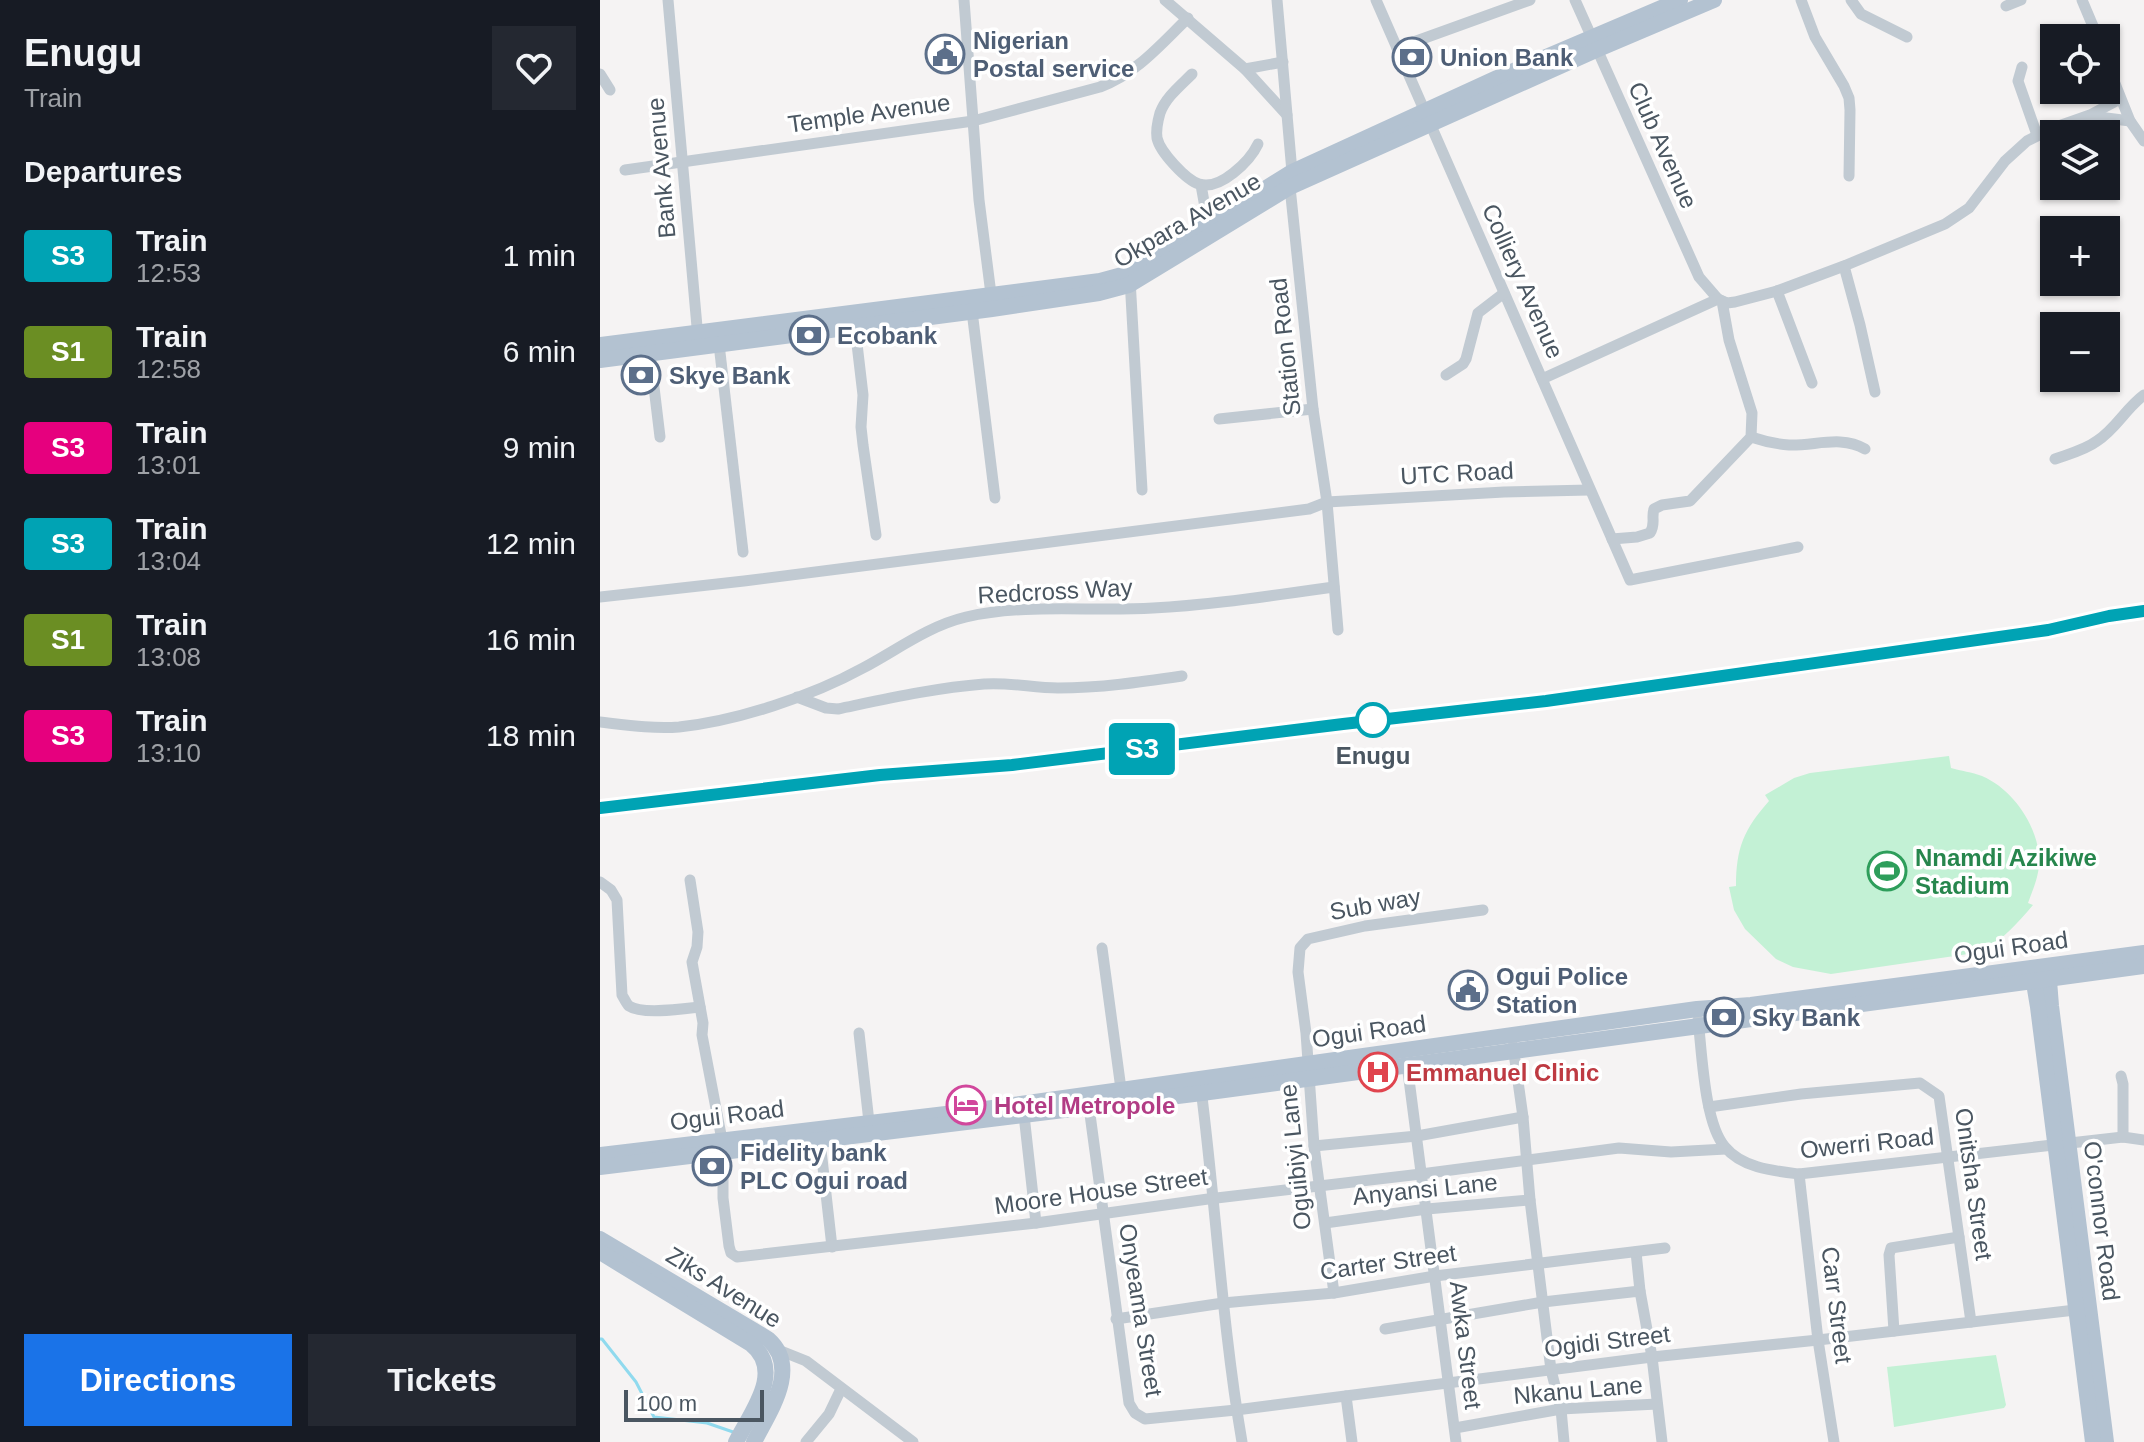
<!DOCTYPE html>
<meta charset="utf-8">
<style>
body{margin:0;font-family:Arial,sans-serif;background:#242831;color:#f1f3f6;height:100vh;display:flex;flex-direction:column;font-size:30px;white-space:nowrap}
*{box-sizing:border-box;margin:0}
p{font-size:26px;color:#9ea1a6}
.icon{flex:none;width:44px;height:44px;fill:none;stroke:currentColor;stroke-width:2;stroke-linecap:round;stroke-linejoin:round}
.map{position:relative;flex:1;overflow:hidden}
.side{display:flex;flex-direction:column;background:#171b24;width:600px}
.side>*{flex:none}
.badge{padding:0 16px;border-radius:6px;font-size:28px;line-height:52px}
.controls{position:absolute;left:1440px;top:24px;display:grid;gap:16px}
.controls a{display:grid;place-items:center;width:80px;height:80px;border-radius:0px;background:#171b24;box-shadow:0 2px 6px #0004;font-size:40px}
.scale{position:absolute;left:24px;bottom:20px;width:140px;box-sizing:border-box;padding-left:8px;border:4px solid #4a5661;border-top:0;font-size:22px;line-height:28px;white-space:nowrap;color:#4a5661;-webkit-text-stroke:6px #fff;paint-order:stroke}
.map>.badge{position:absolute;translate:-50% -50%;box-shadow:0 0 0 4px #fff}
h2{padding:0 24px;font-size:30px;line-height:72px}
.round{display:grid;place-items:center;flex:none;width:84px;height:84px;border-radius:0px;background:#242831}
.overview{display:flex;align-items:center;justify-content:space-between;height:136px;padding:0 24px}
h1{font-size:38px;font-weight:700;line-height:60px}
.primary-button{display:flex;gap:16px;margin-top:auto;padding:16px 24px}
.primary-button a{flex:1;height:92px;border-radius:0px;background:#1a73e8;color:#fff;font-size:32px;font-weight:700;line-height:92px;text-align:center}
.primary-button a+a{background:#242831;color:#f1f3f6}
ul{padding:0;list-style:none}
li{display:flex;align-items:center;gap:24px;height:96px;padding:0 24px}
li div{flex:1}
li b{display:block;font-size:30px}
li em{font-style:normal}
li .badge{min-width:88px;font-weight:700;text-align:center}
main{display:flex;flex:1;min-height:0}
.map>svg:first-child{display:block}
.pitch{fill:#c3f1d5}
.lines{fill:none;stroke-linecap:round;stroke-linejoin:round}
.stream{stroke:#90daee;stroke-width:3}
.minor{stroke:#c1cad2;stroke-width:11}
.primary{stroke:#b3c2d1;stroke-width:16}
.rail-casing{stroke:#b5b8bd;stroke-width:6}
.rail{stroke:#fff;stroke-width:3;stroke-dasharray:9;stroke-linecap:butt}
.line-casing{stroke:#fff;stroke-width:18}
.line{stroke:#00a3b4;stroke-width:12}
.stop-dot{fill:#fff;stroke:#00a3b4;stroke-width:4}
.labels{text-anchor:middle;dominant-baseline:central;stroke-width:7;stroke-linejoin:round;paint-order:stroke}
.service-label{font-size:24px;font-weight:bold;fill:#4e5e75;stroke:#fff;text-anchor:start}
.street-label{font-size:24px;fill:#4a5661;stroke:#fff}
.stop-label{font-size:24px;font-weight:bold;fill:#4a5661;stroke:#fff}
.leisure-label{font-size:24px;font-weight:bold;fill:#27864d;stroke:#fff;text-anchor:start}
.health-label{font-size:24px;font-weight:bold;fill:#be3a42;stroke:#fff;text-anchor:start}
.hotel-label{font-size:24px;font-weight:bold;fill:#b23c85;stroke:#fff;text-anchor:start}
</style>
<main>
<section class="side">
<div class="overview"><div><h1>Enugu</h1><p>Train</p></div><a class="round"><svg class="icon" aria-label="heart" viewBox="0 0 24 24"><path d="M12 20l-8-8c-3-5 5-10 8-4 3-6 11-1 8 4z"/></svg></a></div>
<h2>Departures</h2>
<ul>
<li><span class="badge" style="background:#00a3b4;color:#fff">S3</span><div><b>Train</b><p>12:53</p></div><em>1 min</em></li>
<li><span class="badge" style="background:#6b8e23;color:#fff">S1</span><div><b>Train</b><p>12:58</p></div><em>6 min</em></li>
<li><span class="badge" style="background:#e6007e;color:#fff">S3</span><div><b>Train</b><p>13:01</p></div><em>9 min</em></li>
<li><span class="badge" style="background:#00a3b4;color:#fff">S3</span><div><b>Train</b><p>13:04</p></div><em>12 min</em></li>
<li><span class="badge" style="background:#6b8e23;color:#fff">S1</span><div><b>Train</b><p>13:08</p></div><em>16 min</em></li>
<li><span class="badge" style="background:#e6007e;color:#fff">S3</span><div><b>Train</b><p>13:10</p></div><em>18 min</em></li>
</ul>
<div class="primary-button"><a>Directions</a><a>Tickets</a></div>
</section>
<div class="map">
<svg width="1544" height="1442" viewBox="0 0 1544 1442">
<rect width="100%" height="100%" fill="#f5f3f3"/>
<g class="pitch">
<path d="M1349,756L1351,768C1361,771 1372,772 1382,776C1412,789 1435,822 1439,854C1441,871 1434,887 1428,903L1433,905C1417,924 1403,939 1382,952L1231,974L1193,967L1176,959L1145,929L1134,910L1129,887L1136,886C1136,848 1144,829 1169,801L1165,795L1194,778L1210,773Z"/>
<path d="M1396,1355L1406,1405L1404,1408L1294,1427L1287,1367Z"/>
</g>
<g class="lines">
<path class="stream" d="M0,1339H2L36,1382L54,1417L107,1423L136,1433"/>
<g class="minor">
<path d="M68,0L98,338"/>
<path d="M364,0L379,200L392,302"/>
<path d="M565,0L645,69L687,115"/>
<path d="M677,0L692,172L690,187L713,409L727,502L738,630"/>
<path d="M776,0L1030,580L1198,547"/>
<path d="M975,0L1099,277L1118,299L1127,303L1135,302L1177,291L1244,266L1345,224L1369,208L1405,161L1427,141L1453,128L1490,115L1520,99"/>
<path d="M1201,0L1215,37L1244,86L1249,98L1250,110L1249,176"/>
<path d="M1251,0L1261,14L1307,37"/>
<path d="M1482,0L1498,38"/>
<path d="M1406,6L1421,0"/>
<path d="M797,48L930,0"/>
<path d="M1506,61L1530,121L1544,141"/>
<path d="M1422,67L1418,81L1437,135"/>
<path d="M645,69L683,62"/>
<path d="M0,74L10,90"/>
<path d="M592,74C580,86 566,97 560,113C558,120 556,131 557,138C560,152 586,180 599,184C620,191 650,161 658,144"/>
<path d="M1491,116L1530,121"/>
<path d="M25,170L373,121L500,87C537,73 560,45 588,18"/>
<path d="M601,185L608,224"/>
<path d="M1244,266L1260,325L1275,392"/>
<path d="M530,279L542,490"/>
<path d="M1177,291L1212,383"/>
<path d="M372,311L395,498"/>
<path d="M255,327L263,395L261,427L263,445L276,535"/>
<path d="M119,344L143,552"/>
<path d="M50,354L60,437"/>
<path d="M846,375L863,364L866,359L878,313L904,293"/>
<path d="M942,379L1118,299"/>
<path d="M619,419L713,409"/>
<path d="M1151,437C1163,441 1176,444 1189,445C1215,446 1241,435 1265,449"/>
<path d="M1455,459C1469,454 1485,450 1497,441C1516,429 1526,408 1544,395"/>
<path d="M1012,539L1037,537L1050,533C1056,524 1051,518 1054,509L1062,505L1090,501L1151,437L1152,413L1129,340L1122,301"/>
<path d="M0,597L144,581L709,509L727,502L904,492L989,490"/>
<path d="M197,697L226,708L238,709C286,699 334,688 384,684C410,682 433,688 458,688C500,688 541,682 582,676"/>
<path d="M0,722C26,725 53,729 79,727C137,721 212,696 263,668C297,650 328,626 366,617C427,603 491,612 553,608C614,605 674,595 734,587"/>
<path d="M90,880L98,932L97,947L92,962L103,1023L102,1035L122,1140"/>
<path d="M0,882L11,890L17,900L22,995C24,998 26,1003 29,1006C42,1015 83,1009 100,1007"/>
<path d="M502,948L521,1089"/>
<path d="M1098,1020C1102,1051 1104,1123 1125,1147C1142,1168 1174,1171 1199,1174L1523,1137L1544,1140"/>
<path d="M259,1033L269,1122"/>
<path d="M913,1046L923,1117L930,1200L951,1370L961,1409L964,1442"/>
<path d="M807,1064L856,1442"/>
<path d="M1521,1076L1523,1084V1137"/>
<path d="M601,1089C616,1207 622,1325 642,1442"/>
<path d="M489,1107L529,1403L535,1413L545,1419L636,1410L1052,1357L1218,1340L1484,1309"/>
<path d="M1109,1107L1201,1094L1320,1083L1339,1096L1371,1322"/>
<path d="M424,1115L436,1223"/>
<path d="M220,1141L232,1247"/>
<path d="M714,1146L817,1136L923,1117"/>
<path d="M123,1151V1198L129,1246L131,1253L137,1257L436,1223L608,1199L821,1174L1019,1148L1071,1152L1126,1149"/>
<path d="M1199,1174L1218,1340L1234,1442"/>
<path d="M725,1223L827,1209L930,1200"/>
<path d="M1036,1252L1040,1291"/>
<path d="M734,1293L714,1146L706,1033L698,972L700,948L708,939L765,926L883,910"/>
<path d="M516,1319L623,1303L734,1293L835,1276L1065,1248"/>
<path d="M785,1329L943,1302L1040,1291L1052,1357L1062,1442"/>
<path d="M1294,1331L1289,1255L1291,1248L1359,1237"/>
<path d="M176,1349L206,1361L313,1442"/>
<path d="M746,1396L752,1442"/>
<path d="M855,1428L961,1409L1057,1404"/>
<path d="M206,1442L229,1414L241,1389"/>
</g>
<g class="primary">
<path d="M0,345L500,281L522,275L540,267L692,172L897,78L1080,0"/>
<path d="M0,360L392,309L499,293L529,285L690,187L996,50L1114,0"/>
<path d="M1448,968L1451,1006L1506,1442"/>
<path d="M1432,971L1438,1007L1493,1442"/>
<path d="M0,1155L371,1111L1097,1009L1151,1005L1544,953"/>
<path d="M0,1167L602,1093L1544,966"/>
<path d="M0,1239L168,1339C201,1368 169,1412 154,1442"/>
<path d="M0,1252L151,1344C185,1371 151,1412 136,1442"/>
</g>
<g class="rail-casing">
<path id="rail" d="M0,808L280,775L412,765L773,720L946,701L1448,630L1509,616L1544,611"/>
</g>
<use href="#rail" class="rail"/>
</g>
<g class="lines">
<g class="line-casing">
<path id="line" d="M0,808L280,775L412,765L743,724L946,701L1448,630L1509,616L1544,611"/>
</g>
<use href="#line" class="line"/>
</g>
<defs>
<g id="civic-ring" transform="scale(2)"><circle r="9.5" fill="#fff" stroke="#5c6f8a" stroke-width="1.5"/><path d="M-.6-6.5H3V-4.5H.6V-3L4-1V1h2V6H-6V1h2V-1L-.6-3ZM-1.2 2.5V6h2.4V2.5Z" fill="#5c6f8a"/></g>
<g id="bank-ring" transform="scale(2)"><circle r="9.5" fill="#fff" stroke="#5c6f8a" stroke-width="1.5"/><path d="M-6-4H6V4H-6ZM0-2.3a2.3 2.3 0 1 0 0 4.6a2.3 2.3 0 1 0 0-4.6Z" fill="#5c6f8a"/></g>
<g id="stadium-ring" transform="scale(2)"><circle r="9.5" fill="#fff" stroke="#2e9e5b" stroke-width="1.5"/><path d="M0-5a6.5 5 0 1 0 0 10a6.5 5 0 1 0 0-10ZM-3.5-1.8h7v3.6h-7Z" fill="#2e9e5b"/></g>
<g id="hospital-ring" transform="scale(2)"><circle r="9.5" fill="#fff" stroke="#e0444e" stroke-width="1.5"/><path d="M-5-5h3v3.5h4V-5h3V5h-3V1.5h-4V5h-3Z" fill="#e0444e"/></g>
<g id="hotel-ring" transform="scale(2)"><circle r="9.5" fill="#fff" stroke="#d1479c" stroke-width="1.5"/><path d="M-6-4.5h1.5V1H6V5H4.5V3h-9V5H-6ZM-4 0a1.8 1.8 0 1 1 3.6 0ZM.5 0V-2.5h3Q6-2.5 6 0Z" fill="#d1479c"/></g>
</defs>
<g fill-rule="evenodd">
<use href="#civic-ring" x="345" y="54"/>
<use href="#bank-ring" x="812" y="57"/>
<use href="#bank-ring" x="209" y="335"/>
<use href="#bank-ring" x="41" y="375"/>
<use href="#stadium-ring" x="1287" y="871"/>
<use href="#civic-ring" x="868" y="990"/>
<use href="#bank-ring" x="1124" y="1017"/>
<use href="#hospital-ring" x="778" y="1072"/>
<use href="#hotel-ring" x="366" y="1105"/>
<use href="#bank-ring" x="112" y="1166"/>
</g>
<circle class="stop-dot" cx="773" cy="720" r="16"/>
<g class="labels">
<g class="service-label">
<text x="373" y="40">Nigerian<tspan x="373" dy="28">Postal service</tspan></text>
<text x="840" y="57">Union Bank</text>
<text x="237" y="335">Ecobank</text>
<text x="69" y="375">Skye Bank</text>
<text x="896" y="976">Ogui Police<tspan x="896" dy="28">Station</tspan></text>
<text x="1152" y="1017">Sky Bank</text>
<text x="140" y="1152">Fidelity bank<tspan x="140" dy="28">PLC Ogui road</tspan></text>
</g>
<g class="street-label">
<text transform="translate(269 113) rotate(-8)">Temple Avenue</text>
<text transform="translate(1063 145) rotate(66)">Club Avenue</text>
<text transform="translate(61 168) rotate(-95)">Bank Avenue</text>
<text transform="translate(587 220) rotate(-30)">Okpara Avenue</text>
<text transform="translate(923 281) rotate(66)">Colliery Avenue</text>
<text transform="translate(685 347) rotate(-96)">Station Road</text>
<text transform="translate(857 473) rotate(-3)">UTC Road</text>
<text transform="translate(455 591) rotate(-3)">Redcross Way</text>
<text transform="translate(775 904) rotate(-10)">Sub way</text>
<text transform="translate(1411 947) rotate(-8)">Ogui Road</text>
<text transform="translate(769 1031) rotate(-8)">Ogui Road</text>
<text transform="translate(127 1115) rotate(-7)">Ogui Road</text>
<text transform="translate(1267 1143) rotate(-6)">Owerri Road</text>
<text transform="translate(695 1157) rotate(-96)">Oguibiyi Lane</text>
<text transform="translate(1374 1184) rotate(82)">Onitsha Street</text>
<text transform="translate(825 1189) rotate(-6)">Anyansi Lane</text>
<text transform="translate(501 1191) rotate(-8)">Moore House Street</text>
<text transform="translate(1502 1221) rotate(83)">O'connor Road</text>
<text transform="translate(788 1262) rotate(-8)">Carter Street</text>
<text transform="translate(124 1287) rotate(32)">Ziks Avenue</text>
<text transform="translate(1237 1305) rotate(83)">Carr Street</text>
<text transform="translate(541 1310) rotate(81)">Onyeama Street</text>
<text transform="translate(1007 1341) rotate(-7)">Ogidi Street</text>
<text transform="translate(866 1345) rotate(83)">Awka Street</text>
<text transform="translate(978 1390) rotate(-5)">Nkanu Lane</text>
</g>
<g class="stop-label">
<text x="773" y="755">Enugu</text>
</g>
<g class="leisure-label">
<text x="1315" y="857">Nnamdi Azikiwe<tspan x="1315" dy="28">Stadium</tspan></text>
</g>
<g class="health-label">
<text x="806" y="1072">Emmanuel Clinic</text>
</g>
<g class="hotel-label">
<text x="394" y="1105">Hotel Metropole</text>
</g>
</g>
</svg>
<div class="controls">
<a><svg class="icon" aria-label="locate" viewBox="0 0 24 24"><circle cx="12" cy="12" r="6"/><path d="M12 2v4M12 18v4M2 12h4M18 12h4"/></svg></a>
<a><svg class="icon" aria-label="layers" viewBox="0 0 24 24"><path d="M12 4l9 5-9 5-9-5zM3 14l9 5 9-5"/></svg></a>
<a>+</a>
<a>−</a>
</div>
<div class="scale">100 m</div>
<b class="badge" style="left:542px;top:749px;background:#00a3b4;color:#fff">S3</b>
</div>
</main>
